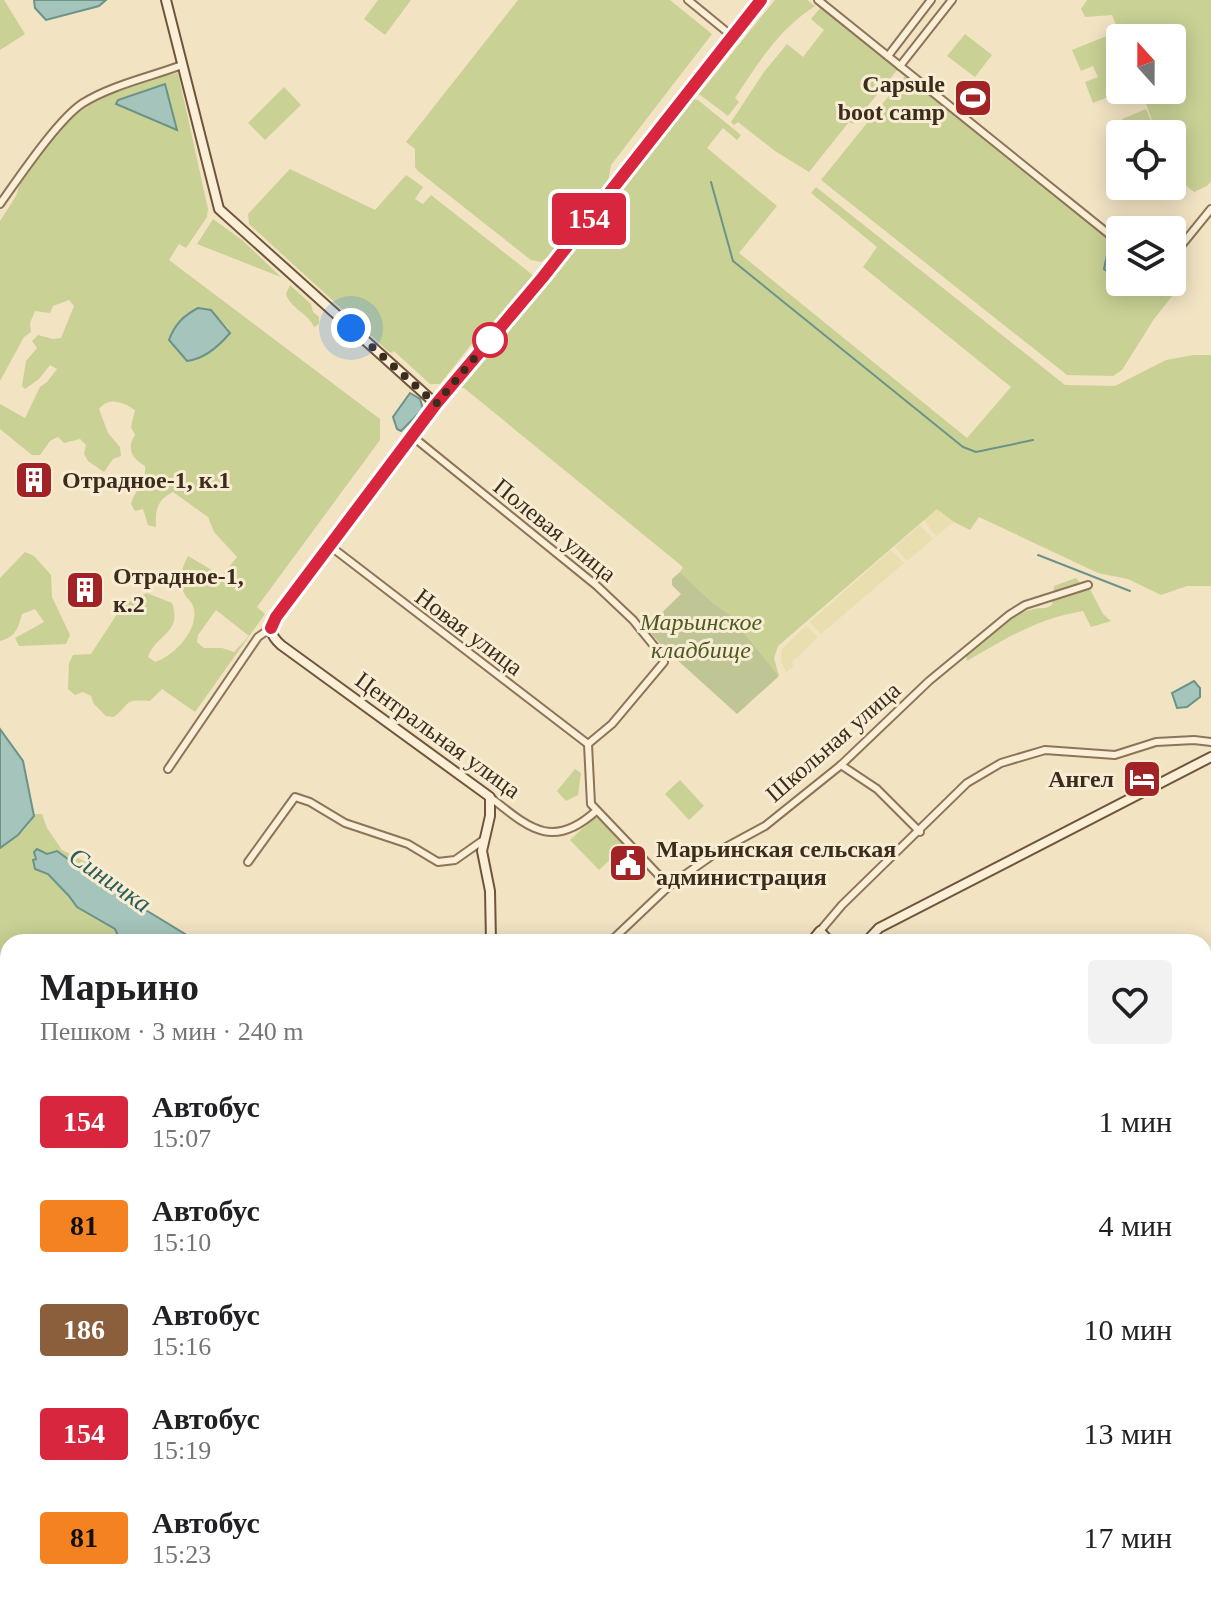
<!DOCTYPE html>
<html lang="ru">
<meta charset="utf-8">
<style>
body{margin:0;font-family:Georgia,serif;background:#f2f2f2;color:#202124;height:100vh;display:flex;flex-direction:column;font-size:30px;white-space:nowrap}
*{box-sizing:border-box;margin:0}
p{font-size:26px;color:#757577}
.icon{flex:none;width:44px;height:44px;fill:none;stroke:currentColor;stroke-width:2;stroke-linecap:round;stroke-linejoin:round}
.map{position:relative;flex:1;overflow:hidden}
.drawer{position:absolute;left:0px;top:934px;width:1212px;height:674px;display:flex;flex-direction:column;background:#fff;border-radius:24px 24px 0 0;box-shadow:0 4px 20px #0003}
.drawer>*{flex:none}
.badge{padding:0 16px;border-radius:6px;font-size:28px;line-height:52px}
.needle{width:52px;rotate:339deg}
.fabs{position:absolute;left:1106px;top:24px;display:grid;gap:16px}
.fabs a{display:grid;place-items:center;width:80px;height:80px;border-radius:8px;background:#fff;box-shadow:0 4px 20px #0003;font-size:40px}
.you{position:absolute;width:40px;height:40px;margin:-20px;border:6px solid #fff;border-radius:50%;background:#1a73e8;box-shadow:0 0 0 12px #1a73e833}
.map>.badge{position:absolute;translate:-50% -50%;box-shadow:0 0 0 4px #fff}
.round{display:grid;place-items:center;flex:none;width:84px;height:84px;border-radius:8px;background:#f2f2f2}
.summary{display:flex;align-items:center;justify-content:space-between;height:136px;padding:0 40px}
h1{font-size:38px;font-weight:800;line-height:60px}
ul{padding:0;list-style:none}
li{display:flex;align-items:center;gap:24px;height:104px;padding:0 40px}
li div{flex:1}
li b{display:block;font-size:30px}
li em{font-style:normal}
li .badge{min-width:88px;font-weight:700;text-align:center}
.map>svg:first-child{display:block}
.farmland{fill:#e8deaf}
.green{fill:#cad195;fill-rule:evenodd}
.cemetery{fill:#c0c595}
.water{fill:#a5c4bb;stroke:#6b9389;stroke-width:2}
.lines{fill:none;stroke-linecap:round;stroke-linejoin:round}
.stream{stroke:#6b9389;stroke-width:2}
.street-casing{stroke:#8d7458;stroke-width:10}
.secondary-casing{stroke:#6f553b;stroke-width:12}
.street{stroke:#fbf0d7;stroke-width:6}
.secondary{stroke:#fbf0d7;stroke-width:8}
.line-casing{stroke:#fff;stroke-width:18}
.line{stroke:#d7263d;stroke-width:12}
.walk{stroke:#3c2c1d;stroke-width:8;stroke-dasharray:0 14.4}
.stop-dot{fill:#fff;stroke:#d7263d;stroke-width:4}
.labels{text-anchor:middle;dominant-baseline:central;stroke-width:6;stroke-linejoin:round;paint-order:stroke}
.poi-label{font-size:24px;font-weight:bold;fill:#3c2c1d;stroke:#f8edd3;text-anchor:start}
.street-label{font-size:24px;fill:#3c2c1d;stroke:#f8edd3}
.park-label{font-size:24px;font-style:italic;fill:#4d5a22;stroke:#f8edd3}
.water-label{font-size:26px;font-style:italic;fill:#2b5d59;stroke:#f8edd3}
</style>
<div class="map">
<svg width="1211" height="1607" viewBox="0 0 1211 1607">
<rect width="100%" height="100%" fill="#f2e3c3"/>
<g class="farmland">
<path d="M937,509L954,522L936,536L923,519Z"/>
<path d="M920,525L933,539L907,561L895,547Z"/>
<path d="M891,550L904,563L821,634L810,622Z"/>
<path d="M806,626L818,637L792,662L794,666L786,672L781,660L782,649Z"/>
</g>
<g class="green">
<path d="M0,0H4L25,34L0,50Z"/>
<path d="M378,0H411L385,35L364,19Z"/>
<path d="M518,0H670L712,34L611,165L608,182L577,219L574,213L557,235L560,242L555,251L541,262L531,260L418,171L415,167V149L406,142Z"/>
<path d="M775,0H807L815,6C779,29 758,63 735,98L739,102L728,116L699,94Z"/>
<path d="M1087,0H1211V181L1207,186L1194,192L1172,174V134H1157L1141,90H1172V38H1121L1112,15L1085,17L1081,9Z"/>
<path d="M821,7L898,69L853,124L849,122L809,172L775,151L738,122L734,125L731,122L764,72L787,44L803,57L824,30L811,19Z"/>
<path d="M965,34L992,55L975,77L947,56Z"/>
<path d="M1109,35L1120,61V90H1126L1093,103L1085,82L1098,77L1093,66L1081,71L1072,50Z"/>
<path d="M178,73L208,209L207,217L186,248L179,244L169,260L380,419V440L257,607L265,614L195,712L162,689L150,701C122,699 132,703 114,717L106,716L94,704L91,696L83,692L75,695L68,689L69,663L73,655L91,654L123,605L147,593L172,603C183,633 155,635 148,657L155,662C174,656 198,631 194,609C193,602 186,598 184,593C178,580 182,568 188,556L222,576L237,557L214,532L208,517L173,492C157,500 155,510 156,527L148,525L143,509L135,511L131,504C135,489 147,482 145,466C132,459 126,448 135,435L131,427L135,410C123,402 109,396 99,409L108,433L120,447L121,456L113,459L104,472L88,461L84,454L86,445L80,439L64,443L58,437L50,441L40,455H32L0,429V404L25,418L40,387L47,382L57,369L50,365L39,379L25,389L22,386L26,361L37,348L32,341L38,335L53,339L61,338L74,306L69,300L53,306L50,313L35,311L30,323L31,332L24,337L0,381V221L16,196L20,184C36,164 51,138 70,120C97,94 141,81 178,73ZM165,84L177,130L116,104L118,100ZM198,308L211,310L229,329C219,348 206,357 185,360L170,336L186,314ZM216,610L249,636L234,652L222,648H204L197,642L198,635Z"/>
<path d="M905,76L1120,246V251L1114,250L1107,255L1104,269L1134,294L1148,282H1162L1173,295L1154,319L1122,370L1113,376L1067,375L821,180Z"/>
<path d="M284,87L301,105L265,140L248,123Z"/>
<path d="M693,99L698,100L741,135L737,140L723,128L707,148L777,206L739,253L967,438L1011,387L863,267L877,247L811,193L816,187L1065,385L1115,386L1166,360L1194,355H1211V586H1187L1161,595L1128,579L1098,573L979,517L970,530L954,522L937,509L778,646L774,658L779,676L728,613L714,604L680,572L683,567L464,388H457L536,296Z"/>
<path d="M1146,109L1154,128L1139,134H1128L1122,119Z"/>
<path d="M290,169L375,210L406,175L423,187L415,199L423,204L431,195L534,276L532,280L496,320L482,331L440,384H430L394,351L392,353L388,351L249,224L248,214Z"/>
<path d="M213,219L242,240L281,277L197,244Z"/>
<path d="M290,285L311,304L313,312L319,317V324L314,327C308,313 291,309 286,294Z"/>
<path d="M25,552L34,556L51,575L52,597L70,635L66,644L19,646L15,638L44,622L35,609L22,614C18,628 16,637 0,641V578Z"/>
<path d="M1076,578L1084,588L1090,589L1103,614L1111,621L1091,627L1083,611C1039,618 1004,639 967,661L966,656C990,635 1013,607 1046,608L1052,605L1054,586Z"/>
<path d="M575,769L581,773L578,795L566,801L557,791Z"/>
<path d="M680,780L704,806L689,820L665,794Z"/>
<path d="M34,814H42L47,828L62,850L90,864L96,875L109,885L57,851L47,854L37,849L34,851L35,869L48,874L70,896L77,907L115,929L121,942H8V1600H500L508,1607H0V848C13,840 30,828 34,814Z"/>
<path d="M596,816L625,846L599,870L570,840Z"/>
<path d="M1211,1129V1329L1204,1333V1131Z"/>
</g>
<path class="cemetery" d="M680,572L714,604L728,613L779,676L737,714L664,648L646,628L681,594L672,585V579Z"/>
<g class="water">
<path d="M34,0H106L99,6L46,20L35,8Z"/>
<path d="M165,84L177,130L116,104L118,100Z"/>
<path d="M1107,255H1115L1120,260V282H1143L1144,285L1134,294L1131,292L1104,269Z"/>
<path d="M198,308L211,310L230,333C219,346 204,359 187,361L169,340C175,324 183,316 198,308Z"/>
<path d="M410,393L420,399L423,409L401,431L397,429L393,417Z"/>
<path d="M1194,681L1200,688V697L1187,707L1177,708L1172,693Z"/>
<path d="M0,729L23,761L34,816L18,835L0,848Z"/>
<path d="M37,849L47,854L57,851L97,880L116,888L131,901L195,940L211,942H121L115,929L77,907L69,896L48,874L35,869L33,860L36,859L34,852Z"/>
<path d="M500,1600H641L646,1607H508Z"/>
</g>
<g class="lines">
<g class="stream">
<path d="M711,182L733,261L963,447L976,452L1033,440"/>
<path d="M1038,555L1130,591"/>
</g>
<g class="street-casing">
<g id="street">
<path d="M688,0L732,36"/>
<path d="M818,0L1120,243"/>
<path d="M888,56L931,0"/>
<path d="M900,66L952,0"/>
<path d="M0,204C18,179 58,119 83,103C112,85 150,77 182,65"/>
<path d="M1172,257L1211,209"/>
<path d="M412,436L597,586L633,620L663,657L664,662L612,724L588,744"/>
<path d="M330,546L588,744"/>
<path d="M588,744L591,804L669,886"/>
<path d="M841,765L877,789L920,832"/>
<path d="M168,769L258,637L271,628"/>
<path d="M490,797C528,827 552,851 596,811"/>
<path d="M248,862L295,797L310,802L345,823L408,844L438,862L455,860L482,841"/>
<path d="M820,931L842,905L967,783L1001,763L1045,750L1115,755L1156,742L1194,740L1211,742"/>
<path d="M610,942L669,886L717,852L765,826L841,765L929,681L1009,615L1025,605L1088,585"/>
<path d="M1207,1072L1211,1060"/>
<path d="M1204,1127L1211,1125"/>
<path d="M745,1600L749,1607"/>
<path d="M930,1600L936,1607"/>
<path d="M1192,1600L1195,1607"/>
<path d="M847,1607L851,1600"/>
</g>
</g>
<g class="secondary-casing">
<g id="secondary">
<path d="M166,0L219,209L436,404"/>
<path d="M491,942L490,891L482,851L490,816V797L281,645C271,636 268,629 276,617L436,404L543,277L761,0"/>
<path d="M811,942L820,931L830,942"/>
<path d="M866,942L879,928L1211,757"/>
</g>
</g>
<use href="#street" class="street"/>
<use href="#secondary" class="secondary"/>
</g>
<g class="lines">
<g class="line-casing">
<path id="line" d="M271,628L276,617L436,404L543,277L761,0"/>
</g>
<use href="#line" class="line"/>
<path class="walk" d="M351,328L436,404L492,337L490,340"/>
</g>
<defs>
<g id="stadium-square" transform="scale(2)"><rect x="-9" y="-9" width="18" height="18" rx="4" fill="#a22325" stroke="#f8edd3"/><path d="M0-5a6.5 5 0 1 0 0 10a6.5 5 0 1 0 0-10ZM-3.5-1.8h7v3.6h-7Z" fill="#fff"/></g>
<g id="building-square" transform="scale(2)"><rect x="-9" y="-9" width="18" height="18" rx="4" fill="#a22325" stroke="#f8edd3"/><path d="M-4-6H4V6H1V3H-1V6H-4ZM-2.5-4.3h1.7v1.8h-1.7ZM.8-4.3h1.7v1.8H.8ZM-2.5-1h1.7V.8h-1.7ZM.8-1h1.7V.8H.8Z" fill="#fff"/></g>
<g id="hotel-square" transform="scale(2)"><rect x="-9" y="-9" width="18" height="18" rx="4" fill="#a22325" stroke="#f8edd3"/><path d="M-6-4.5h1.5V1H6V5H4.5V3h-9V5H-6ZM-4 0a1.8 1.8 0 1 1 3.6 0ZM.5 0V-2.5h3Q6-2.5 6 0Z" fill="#fff"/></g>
<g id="civic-square" transform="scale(2)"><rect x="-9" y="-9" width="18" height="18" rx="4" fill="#a22325" stroke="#f8edd3"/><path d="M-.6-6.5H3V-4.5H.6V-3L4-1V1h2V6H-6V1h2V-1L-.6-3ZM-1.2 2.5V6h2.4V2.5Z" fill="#fff"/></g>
</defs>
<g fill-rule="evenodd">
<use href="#stadium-square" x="973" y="98"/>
<use href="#building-square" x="34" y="480"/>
<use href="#building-square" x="85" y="590"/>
<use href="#hotel-square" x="1142" y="779"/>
<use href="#civic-square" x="628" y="863"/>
</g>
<circle class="stop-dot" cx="490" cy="340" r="16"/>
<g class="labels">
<g class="poi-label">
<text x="945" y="84" text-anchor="end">Capsule<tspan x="945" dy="28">boot camp</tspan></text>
<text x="62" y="480">Отрадное-1, к.1</text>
<text x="113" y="576">Отрадное-1,<tspan x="113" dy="28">к.2</tspan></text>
<text x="1114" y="779" text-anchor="end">Ангел</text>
<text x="656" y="849">Марьинская сельская<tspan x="656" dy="28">администрация</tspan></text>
</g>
<g class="street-label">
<text transform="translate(555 530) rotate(39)">Полевая улица</text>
<text transform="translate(469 632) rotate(37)">Новая улица</text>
<text transform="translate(438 735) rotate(36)">Центральная улица</text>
<text transform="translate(833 742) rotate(-41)">Школьная улица</text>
</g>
<g class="park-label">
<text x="701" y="622">Марьинское<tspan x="701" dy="28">кладбище</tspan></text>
</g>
<g class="water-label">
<text transform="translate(110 880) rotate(35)">Синичка</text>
</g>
</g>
</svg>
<div class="fabs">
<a><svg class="needle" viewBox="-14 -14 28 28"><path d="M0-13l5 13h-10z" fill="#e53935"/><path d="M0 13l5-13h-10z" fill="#757577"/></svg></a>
<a><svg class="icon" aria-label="locate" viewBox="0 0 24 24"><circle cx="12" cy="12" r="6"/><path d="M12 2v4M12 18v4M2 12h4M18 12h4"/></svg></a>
<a><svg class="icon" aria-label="layers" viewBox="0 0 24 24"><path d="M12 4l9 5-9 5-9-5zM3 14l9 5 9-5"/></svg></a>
</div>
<div class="you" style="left:351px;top:328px"></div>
<b class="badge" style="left:589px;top:219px;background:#d7263d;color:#fff">154</b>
<section class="drawer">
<div class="summary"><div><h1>Марьино</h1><p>Пешком · 3 мин · 240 m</p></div><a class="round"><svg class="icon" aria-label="heart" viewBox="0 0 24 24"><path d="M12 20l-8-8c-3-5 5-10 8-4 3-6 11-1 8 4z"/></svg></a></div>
<ul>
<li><span class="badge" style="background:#d7263d;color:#fff">154</span><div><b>Автобус</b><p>15:07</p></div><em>1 мин</em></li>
<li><span class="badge" style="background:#f58220;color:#111">81</span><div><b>Автобус</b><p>15:10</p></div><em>4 мин</em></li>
<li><span class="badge" style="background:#8b5e3c;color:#fff">186</span><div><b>Автобус</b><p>15:16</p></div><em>10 мин</em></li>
<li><span class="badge" style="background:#d7263d;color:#fff">154</span><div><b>Автобус</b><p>15:19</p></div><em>13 мин</em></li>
<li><span class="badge" style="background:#f58220;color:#111">81</span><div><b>Автобус</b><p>15:23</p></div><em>17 мин</em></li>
</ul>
</section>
</div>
